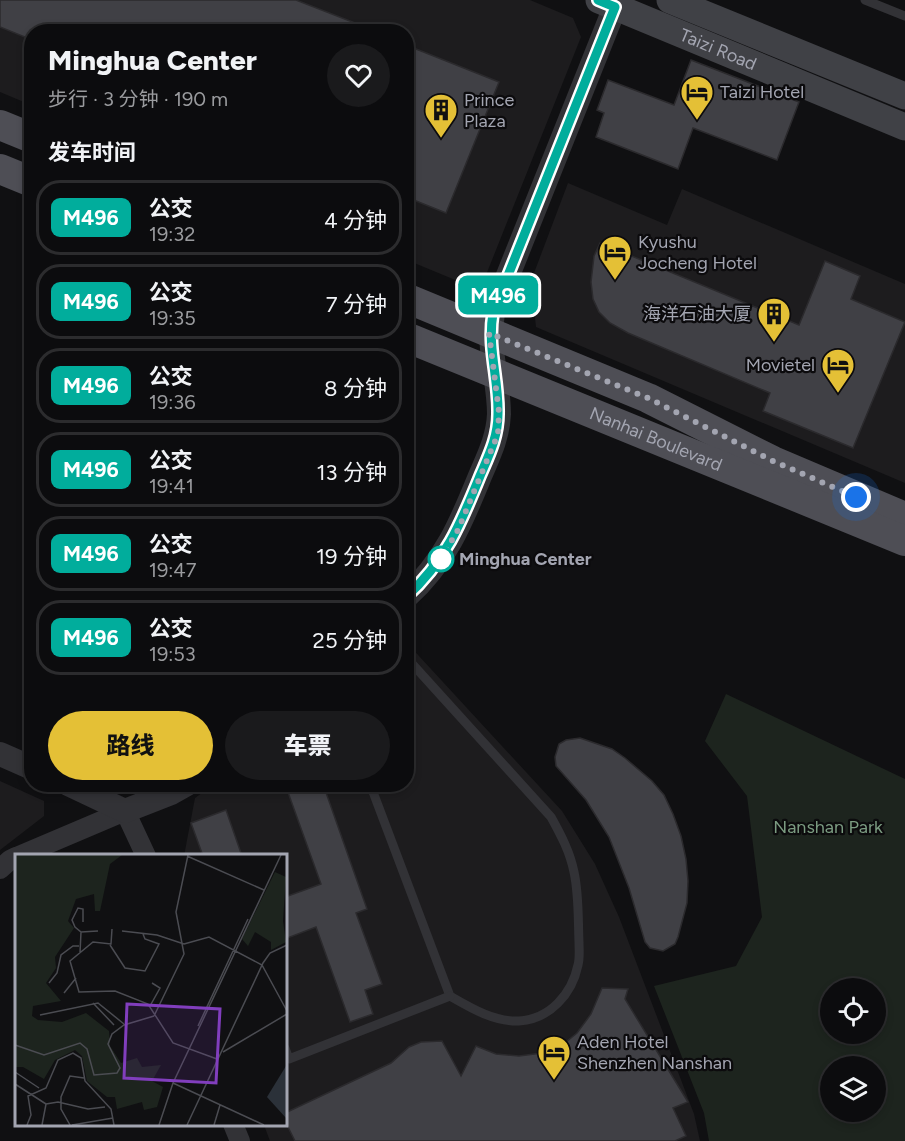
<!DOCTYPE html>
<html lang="zh">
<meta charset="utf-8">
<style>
body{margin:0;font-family:Figtree,"Noto Sans SC",sans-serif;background:#1a1a1c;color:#f1f3f6;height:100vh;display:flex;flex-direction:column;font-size:22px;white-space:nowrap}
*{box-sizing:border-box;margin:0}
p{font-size:20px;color:#9a9b9e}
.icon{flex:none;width:33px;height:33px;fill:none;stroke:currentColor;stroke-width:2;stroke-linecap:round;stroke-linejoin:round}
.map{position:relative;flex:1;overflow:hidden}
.details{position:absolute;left:24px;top:24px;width:390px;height:768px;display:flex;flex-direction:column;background:#0c0c0e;border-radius:24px;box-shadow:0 3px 9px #0003,0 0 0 2px #2c2c2e}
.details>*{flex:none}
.badge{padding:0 12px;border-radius:9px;font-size:21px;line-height:39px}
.controls{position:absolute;left:820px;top:978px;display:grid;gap:12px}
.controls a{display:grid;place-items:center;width:66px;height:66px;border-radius:50%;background:#0c0c0e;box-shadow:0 3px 9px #0003,0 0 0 2px #2c2c2e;font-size:30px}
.you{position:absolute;width:30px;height:30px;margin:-15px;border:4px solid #fff;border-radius:50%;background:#1a73e8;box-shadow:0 0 0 9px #1a73e833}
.map>.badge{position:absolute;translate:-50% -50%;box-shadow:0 0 0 3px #fff}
h2{padding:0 24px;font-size:22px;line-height:54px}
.round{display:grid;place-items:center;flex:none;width:63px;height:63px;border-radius:32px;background:#1a1a1c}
.summary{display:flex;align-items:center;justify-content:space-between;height:102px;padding:0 24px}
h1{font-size:28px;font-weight:800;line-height:45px}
.button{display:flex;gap:12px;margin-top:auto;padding:12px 24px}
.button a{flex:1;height:69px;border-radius:36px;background:#e4c036;color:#111;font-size:24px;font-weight:800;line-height:69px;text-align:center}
.button a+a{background:#1a1a1c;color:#f1f3f6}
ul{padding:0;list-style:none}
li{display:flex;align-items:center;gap:18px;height:75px;margin:0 12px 9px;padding:0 12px;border:3px solid #2c2c2e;border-radius:24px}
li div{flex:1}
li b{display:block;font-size:22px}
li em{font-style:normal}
li .badge{min-width:66px;font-weight:700;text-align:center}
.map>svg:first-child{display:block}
.built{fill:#1d1c1e}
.green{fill:#1d241e;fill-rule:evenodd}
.building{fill:#404045;stroke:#2b2a2d;stroke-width:1.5}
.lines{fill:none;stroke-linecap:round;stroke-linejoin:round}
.service{stroke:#323236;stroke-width:9}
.minor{stroke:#323236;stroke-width:20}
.tertiary{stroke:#323236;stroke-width:24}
.secondary{stroke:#404146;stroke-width:27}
.primary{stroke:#4e4e55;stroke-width:30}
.line-casing{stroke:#fff;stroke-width:14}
.line{stroke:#01ad9c;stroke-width:9}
.walk{stroke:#a3a5b1;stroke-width:6;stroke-dasharray:0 10.8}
.stop-dot{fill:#fff;stroke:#01ad9c;stroke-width:3}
.labels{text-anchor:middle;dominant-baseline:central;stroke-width:4.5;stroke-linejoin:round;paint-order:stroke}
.street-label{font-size:18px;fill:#a3a5b1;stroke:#0c0b0d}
.poi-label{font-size:18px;fill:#a3a5b1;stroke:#0c0b0d;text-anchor:start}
.stop-label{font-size:18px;font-weight:bold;fill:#a3a5b1;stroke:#0c0b0d;text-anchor:start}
.park-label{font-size:18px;fill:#7b9b81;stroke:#0c0b0d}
.inset-road{fill:none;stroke:#4b4c52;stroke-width:1.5}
.view{fill:#813ebd;fill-opacity:0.15;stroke:#813ebd;stroke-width:3}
.inset-edge{fill:none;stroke:#a3a5b1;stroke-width:3}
</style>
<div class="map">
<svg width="905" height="1141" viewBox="0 0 905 1141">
<rect width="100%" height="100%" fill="#101012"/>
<g class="built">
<path d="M0,0H530L573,18L581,37L484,280L465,284L407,260L406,32H32L31,105L0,92Z"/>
<path d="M568,183L667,225L682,189L905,284V483L536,327L531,281Z"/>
<path d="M407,643L562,811L595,864L619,917L694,1114L700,1141H270L264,1125L285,1124V856H184L195,798L213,785L406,784Z"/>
<path d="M0,781L44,801V816L0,850Z"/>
</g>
<path class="green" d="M726,694L905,779V1141H709L704,1113L654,986L736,966L762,917L747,796L705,741ZM831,988H876V1034H831ZM831,1066H876V1112H831Z"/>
<g class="building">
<path d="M0,0H296L373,30L32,32V40L0,27Z"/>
<path d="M406,45L499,82L446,213L406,197Z"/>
<path d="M691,60L799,102L777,160L693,128L678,169L596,137L604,113L597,110L608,80L674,105Z"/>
<path d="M600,243L799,325L825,261L860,276L851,299L905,322L853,448L763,411L770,393L628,333L610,323L599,312L593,299L591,282L594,256Z"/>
<path d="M580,738L612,749L625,758L652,781L664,795L673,814L681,836L686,859L688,881L687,903L678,937L675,944L663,951L650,948L645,942L629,888L609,837L586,800L556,766L555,757L559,744L566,740Z"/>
<path d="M285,784H323L367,909L356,913L382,984L365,990L373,1014L350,1022L316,927L285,939V897L321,884Z"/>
<path d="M226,810L242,856H203L191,823Z"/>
<path d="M602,988L628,989L625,999L688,1102L673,1108L686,1136L675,1141H295L285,1121V1113L391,1063L409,1047L421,1042L442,1041L461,1076L476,1046L496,1054L519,1056L542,1053L561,1046L577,1033L591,1014Z"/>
</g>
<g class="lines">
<g class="service">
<path d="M865,0L905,16"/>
<path d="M370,784L450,996C471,1008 494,1022 519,1021C550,1019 572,994 578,965C580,958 579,949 579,942C578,919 579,895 574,872C570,852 561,835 551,817L406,657"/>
<path d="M285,1048L289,1059L450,996"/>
</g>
<g class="minor">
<path d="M19,856L125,811L146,856"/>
<path d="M0,869L10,860L16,857"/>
<path d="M233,1124L240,1141"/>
</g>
<g class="tertiary">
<path d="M406,597C445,562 461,523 480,476C489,455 498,437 499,414C499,380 487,349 493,313L615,7"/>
<path d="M0,754L32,768"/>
<path d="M68,784L125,811L171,793L187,784"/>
</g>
<g class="secondary">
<path id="s1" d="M599,0L905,127"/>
<path d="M670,0L905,96"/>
</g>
<g class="primary">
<path d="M0,125L32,138"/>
<path d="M0,169L32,182"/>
<path d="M406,298L648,398L773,461L905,517"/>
<path id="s2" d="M406,337L905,541"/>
</g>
</g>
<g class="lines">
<g class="line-casing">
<path id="line" d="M406,597C445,562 461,523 480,476C489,455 498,437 498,414C499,379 487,349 493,313L615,7L598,0"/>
</g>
<use href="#line" class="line"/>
<path class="walk" d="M441,559L458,530L498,434L499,412L489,333L648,398L773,461L856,497"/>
</g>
<defs>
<g id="hotel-pin" transform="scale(1.725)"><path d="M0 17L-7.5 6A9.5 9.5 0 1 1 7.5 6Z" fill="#e4c036" stroke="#0c0b0d"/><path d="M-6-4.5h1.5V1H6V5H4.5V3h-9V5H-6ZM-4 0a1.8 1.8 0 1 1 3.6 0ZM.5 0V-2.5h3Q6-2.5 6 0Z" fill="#111"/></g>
<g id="building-pin" transform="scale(1.725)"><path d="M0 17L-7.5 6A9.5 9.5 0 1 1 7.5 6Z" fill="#e4c036" stroke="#0c0b0d"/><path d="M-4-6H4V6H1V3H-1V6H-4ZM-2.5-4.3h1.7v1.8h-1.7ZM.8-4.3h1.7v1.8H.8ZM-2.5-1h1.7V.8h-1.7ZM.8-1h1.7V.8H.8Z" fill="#111"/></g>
</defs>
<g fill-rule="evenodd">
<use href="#hotel-pin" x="697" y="92"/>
<use href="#building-pin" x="441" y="110"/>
<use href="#hotel-pin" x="615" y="252"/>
<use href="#building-pin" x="774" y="314"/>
<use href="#hotel-pin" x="838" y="365"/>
<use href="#hotel-pin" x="554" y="1052"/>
</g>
<circle class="stop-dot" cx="441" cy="559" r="12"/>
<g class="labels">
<g class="street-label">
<text stroke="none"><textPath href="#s1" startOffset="129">Taizi Road</textPath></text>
<text stroke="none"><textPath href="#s2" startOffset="270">Nanhai Boulevard</textPath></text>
</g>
<g class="poi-label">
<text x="720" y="92">Taizi Hotel</text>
<text x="464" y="100">Prince<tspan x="464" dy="21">Plaza</tspan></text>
<text x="638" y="242">Kyushu<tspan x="638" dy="21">Jocheng Hotel</tspan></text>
<text x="751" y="314" text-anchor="end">海洋石油大厦</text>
<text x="815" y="365" text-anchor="end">Movietel</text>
<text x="577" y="1042">Aden Hotel<tspan x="577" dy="21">Shenzhen Nanshan</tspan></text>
</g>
<g class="stop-label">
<text x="459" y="559">Minghua Center</text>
</g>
<g class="park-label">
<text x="828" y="827">Nanshan Park</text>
</g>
</g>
<g transform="translate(15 854)">
<rect width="272" height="272" fill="#101012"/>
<path d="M0,1H107L95,10L85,57H80L79,40L61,45L53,67L59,74L40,103L41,114L31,129L46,147L18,152L17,162L23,166L47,168L71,159L94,177L95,192L106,209L122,204L127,213L146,211L137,227L148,233L142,253L129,256L127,248L102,255L100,243H92L72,227L67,202L60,196L40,206L29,225L8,213H0ZM260,18L271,23L268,67L271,88L256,96V88L240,78L233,92L227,85Z" fill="#1d241e"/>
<path d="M271,212V264L252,243Z" fill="#2b3139"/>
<path class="inset-road" d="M172,2L249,36M68,64V68V55L63,54L57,66L60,73L66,78L83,77M97,75L96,90L78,88L55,107L64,138L100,137L133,150L158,189L202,205M107,77L142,81L169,90M169,90L194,83L247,111L272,157M95,91L110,114L130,117L144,90L130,85L128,80M65,99L66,78M34,129L42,119L46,101L58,92H64M49,139L61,124M78,149L99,171M135,152L145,134L137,129M25,161L83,149L109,170M139,162L169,100L161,58L173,1M183,172L233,65M0,191L29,201L65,189L72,195L79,221L102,219L105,214L93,190L97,180L109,171L139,162M208,198L272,160M0,218L24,234M158,229L249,271M0,230L31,250M31,250L43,248L73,255L90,253M12,271L16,261L13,242L31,234L43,206L58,199L66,204L70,227L96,255L99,271M27,271L31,250M55,271L46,255V243L55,222L69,224M57,271L98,264M144,271L158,229L266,1M172,271L248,109L255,99L272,91M199,271L205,251"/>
<path class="view" d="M112,150L205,155L201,229L109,224Z"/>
<rect width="272" height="272" class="inset-edge"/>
</g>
</svg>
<div class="controls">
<a><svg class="icon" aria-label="locate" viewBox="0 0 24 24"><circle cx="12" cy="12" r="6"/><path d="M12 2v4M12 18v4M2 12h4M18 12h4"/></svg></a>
<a><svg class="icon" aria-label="layers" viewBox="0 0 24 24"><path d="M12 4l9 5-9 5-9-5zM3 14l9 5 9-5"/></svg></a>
</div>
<div class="you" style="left:856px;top:497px"></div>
<b class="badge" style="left:498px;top:295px;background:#01ad9c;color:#fff">M496</b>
<section class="details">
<div class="summary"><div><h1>Minghua Center</h1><p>步行 · 3 分钟 · 190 m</p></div><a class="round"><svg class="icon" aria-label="heart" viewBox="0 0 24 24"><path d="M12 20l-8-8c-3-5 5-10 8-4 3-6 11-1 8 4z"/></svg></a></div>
<h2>发车时间</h2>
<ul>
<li><span class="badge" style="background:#01ad9c;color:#fff">M496</span><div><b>公交</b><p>19:32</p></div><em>4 分钟</em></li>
<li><span class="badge" style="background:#01ad9c;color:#fff">M496</span><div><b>公交</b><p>19:35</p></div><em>7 分钟</em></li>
<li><span class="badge" style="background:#01ad9c;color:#fff">M496</span><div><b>公交</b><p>19:36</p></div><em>8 分钟</em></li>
<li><span class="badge" style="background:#01ad9c;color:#fff">M496</span><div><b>公交</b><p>19:41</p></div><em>13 分钟</em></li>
<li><span class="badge" style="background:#01ad9c;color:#fff">M496</span><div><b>公交</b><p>19:47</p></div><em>19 分钟</em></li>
<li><span class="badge" style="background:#01ad9c;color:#fff">M496</span><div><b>公交</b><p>19:53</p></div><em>25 分钟</em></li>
</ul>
<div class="button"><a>路线</a><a>车票</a></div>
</section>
</div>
